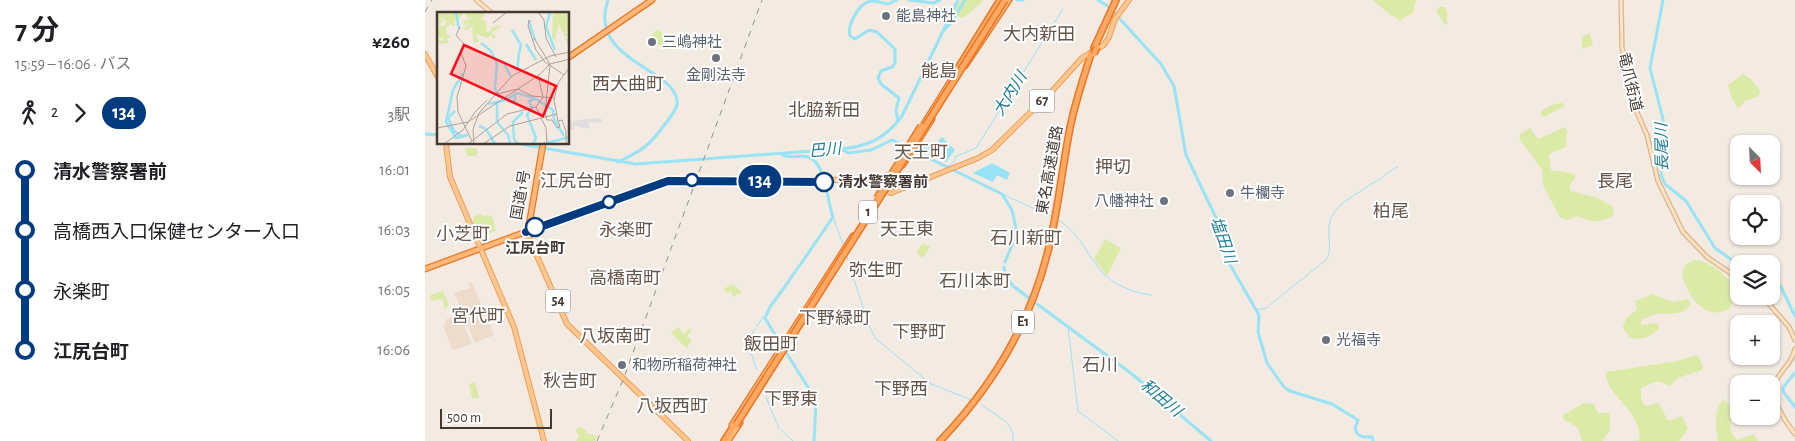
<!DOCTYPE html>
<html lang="ja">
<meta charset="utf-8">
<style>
body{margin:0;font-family:"Alegreya Sans","Noto Sans JP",sans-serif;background:#f6f6f6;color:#202124;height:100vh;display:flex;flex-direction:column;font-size:19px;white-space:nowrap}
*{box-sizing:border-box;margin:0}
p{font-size:16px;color:#757577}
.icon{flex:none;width:28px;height:28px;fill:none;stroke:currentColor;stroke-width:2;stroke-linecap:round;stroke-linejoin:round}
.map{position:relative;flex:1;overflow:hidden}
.details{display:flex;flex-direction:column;background:#fff;width:425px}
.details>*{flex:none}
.badge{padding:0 10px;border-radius:16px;font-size:18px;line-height:32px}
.needle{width:32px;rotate:156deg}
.tools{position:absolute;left:1305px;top:135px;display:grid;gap:10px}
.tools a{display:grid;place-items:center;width:50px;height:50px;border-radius:10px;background:#fff;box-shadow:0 1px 4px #0004;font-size:25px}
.scale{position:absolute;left:15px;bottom:12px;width:112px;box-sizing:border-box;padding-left:5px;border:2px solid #443932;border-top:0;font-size:14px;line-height:18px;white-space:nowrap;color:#443932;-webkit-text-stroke:4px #fff;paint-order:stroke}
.map>.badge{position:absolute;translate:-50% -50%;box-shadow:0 0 0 2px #fff}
.legs{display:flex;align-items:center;gap:8px;height:55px;padding:0 15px;font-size:16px}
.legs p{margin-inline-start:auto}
.head{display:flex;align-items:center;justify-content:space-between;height:85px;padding:0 15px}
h1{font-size:28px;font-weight:700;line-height:38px}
ul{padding:0 15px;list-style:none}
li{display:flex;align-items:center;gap:18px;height:60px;font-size:19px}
li i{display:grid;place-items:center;width:8px;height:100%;margin:0 6px;background:currentColor}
li i::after{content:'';width:12px;height:12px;margin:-6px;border:4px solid;border-radius:50%;background:#fff}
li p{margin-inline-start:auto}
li:first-child i{background:linear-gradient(#0000 50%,currentColor 0)}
li:last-child i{background:linear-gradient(currentColor 50%,#0000 0)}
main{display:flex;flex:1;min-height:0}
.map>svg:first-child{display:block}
.education{fill:#eddccb}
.green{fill:#dbeba7}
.parking{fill:#e2dedb}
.water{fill:#98e3f5}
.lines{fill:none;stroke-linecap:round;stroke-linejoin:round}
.stream{stroke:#98e3f5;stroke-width:1}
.river{stroke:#98e3f5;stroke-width:3}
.secondary-casing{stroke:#d9b690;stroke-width:5.5}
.primary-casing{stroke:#ec9f57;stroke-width:6}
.trunk-casing{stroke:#e97726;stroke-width:7}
.motorway-casing{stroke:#e97726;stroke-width:8}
.secondary{stroke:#ffe2c0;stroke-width:3}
.primary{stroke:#ffc78f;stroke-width:4}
.trunk{stroke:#ffb878;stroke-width:4.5}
.motorway{stroke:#ffa861;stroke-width:5}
.rail{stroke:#939393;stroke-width:1;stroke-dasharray:6 6;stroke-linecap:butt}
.motorway-bridge-casing{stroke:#e97726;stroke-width:8;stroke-linecap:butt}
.motorway-bridge{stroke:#ffa861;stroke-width:5}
.line-1-casing{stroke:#fff;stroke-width:11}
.line-1{stroke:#003b80;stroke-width:8}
.worship-dot{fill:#6b7280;stroke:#fff;stroke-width:2}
.stop-1-dot{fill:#fff;stroke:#003b80;stroke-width:2.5}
.labels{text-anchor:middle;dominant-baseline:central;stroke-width:4;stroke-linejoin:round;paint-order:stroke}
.shield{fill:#fff;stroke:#7c7470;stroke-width:1}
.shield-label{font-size:14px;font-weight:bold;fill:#443932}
.worship-label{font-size:15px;fill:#5b616d;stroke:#fff;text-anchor:start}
.street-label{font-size:15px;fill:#443932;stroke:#fff}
.stop-label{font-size:15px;font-weight:bold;fill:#443932;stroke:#fff;text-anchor:start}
.water-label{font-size:16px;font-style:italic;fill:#207e96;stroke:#fff}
.quarter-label{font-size:18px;fill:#685549;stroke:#fff}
.inset-river{fill:none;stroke:#98e3f5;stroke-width:2.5}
.inset-road{fill:none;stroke:#ada39c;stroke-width:1}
.view{fill:#ff0d1c;fill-opacity:0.15;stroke:#ff0d1c;stroke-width:2.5}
.inset-edge{fill:none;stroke:#443932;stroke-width:2.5}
</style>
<main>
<section class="details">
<div class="head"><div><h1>7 分</h1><p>15:59 – 16:06 · バス</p></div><b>¥260</b></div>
<div class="legs"><svg class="icon" aria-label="walk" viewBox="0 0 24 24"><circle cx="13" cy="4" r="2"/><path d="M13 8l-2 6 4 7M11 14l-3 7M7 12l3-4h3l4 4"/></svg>2<svg class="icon" aria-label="forward" viewBox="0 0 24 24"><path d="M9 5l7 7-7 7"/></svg><b class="badge" style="background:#003b80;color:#fff">134</b><p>3駅</p></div>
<ul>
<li><i style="color:#003b80"></i><b>清水警察署前</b><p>16:01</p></li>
<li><i style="color:#003b80"></i><span>高橋西入口保健センター入口</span><p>16:03</p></li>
<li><i style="color:#003b80"></i><span>永楽町</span><p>16:05</p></li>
<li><i style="color:#003b80"></i><b>江尻台町</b><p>16:06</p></li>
</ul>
</section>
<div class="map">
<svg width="1370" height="441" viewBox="0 0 1370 441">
<rect width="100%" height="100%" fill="#f3eae2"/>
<g class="education">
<path d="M47,282L69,335L50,343L29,293L45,288L44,284Z"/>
<path d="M34,313L47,344L27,350L18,325L21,323L20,320Z"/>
</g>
<g class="green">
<path d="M536,0H559L538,18L532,16L528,19L525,17Z"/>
<path d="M948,0H991L988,13L975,20L963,13Z"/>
<path d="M1014,7H1020L1023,15L1021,16L1023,23L1020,25L1011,11Z"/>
<path d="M232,29L246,41L239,49L225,37Z"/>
<path d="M1165,33L1168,45L1157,49V36Z"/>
<path d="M1318,74L1326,79L1335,91L1334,96L1320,101L1313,109L1306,97L1303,85Z"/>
<path d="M1138,103L1140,106L1119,117L1116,115V111L1129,104Z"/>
<path d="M1140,127L1143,132L1141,136L1142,146L1124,154L1126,170L1150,174V179L1144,186L1146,191L1173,198L1187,206L1189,215C1175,223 1167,223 1152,216L1143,220L1135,218L1118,185L1117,170L1094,138L1095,134L1105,128L1113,139Z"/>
<path d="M39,148H51L53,153L50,156H43Z"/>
<path d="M58,214L57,217L63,215L67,216L71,230L61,236L55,234L47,222L50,216Z"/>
<path d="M680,239L696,248L682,276L669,259Z"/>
<path d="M498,243L505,247L498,258L491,253Z"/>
<path d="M1269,260C1286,261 1307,277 1310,295L1305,308C1281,323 1263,297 1257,275L1259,266Z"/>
<path d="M308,284L317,292L315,295L313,293L309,297L305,291L303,293L298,289Z"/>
<path d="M18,291L24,305L19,309L18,299L6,301L5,295Z"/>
<path d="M1228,294L1247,302L1263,299L1266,304C1260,316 1243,313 1232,314C1226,315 1221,318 1216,320L1217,325L1231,323L1235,328C1224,339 1204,346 1198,327L1201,318L1212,310L1210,301Z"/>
<path d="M253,327L259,334L265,328L267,330L262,336L266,340L262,349L246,333Z"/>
<path d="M1272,355L1278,365L1277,370L1253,378L1245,386L1232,381L1216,388V399L1220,406L1234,403L1243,421L1257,416L1263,429L1254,441H1208L1215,440C1214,405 1180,397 1181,372L1252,361Z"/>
<path d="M50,382L54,398H47L44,384Z"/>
<path d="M1298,399L1308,408C1307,422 1300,430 1313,440L1329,434L1333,441H1293C1291,427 1288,411 1298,399Z"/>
<path d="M1159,403L1169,404L1173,413H1185V430L1177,441H1157L1153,428L1138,419V415Z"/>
<path d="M154,426L162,431L160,433L172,436L170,441H151L154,437L151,430Z"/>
</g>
<path class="parking" d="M170,118L177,119V122L164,123V129L150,126L149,130L144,129V121Z"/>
<g class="water">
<path d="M517,137L530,150L521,162L496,151L503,141L509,146Z"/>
<path d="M567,163L585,173L582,180L572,175L568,182L548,173Z"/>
</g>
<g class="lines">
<g class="stream">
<path d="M522,167L529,162L530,157L551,148L638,9"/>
<path d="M577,194L628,217"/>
<path d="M408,217L419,247"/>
<path d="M632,219C653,232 658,247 672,266C683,283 707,293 726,295"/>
<path d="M421,254L443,323L450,338L506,384L547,400"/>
<path d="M832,310L841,308L902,259C906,252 904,244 904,236C901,206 925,200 946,184C953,182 963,171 973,167"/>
<path d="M331,327L339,316"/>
<path d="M643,327L653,411L693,441"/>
<path d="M325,348L324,338L330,329"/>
<path d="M325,349L326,352"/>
<path d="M326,353L328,358"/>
<path d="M328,359L332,370"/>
<path d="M341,397L354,428"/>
<path d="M556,404C570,416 590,421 588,441"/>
<path d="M356,430L368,441"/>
</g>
<g class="river">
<path d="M183,0C161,62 257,69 252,105C250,112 245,118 240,124C224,146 218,150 193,162"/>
<path d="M472,0L463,4C458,3 452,1 447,1C434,2 422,25 425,36L430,39L444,30L452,32L470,49V63L467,67L456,71L453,78L456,84L474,98L471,110L473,121"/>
<path d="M484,0L508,3L515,0"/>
<path d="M592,0H598"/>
<path d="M673,0L684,7L736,64L749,86L761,155L795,226L800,256L834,315L833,332L842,363L859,387L865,391L907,404L933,420L930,428C932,438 939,437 947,437L948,441"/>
<path d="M1238,0L1225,68L1238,119L1236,175L1240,184L1261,201L1290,248L1314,265"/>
<path d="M519,30L525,24L540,0"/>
<path d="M0,134L14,135"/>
<path d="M95,144L211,164L414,149C442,147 460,139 477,116L533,0"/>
<path d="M415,149L424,153L446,150L467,140L577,194L587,210L591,228L590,238L580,262"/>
<path d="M356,154C366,160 372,154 383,157C401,162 402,202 408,217L384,252"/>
<path d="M375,265L384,252"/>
<path d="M579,267L580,275"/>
<path d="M1346,277L1356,287L1370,316"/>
<path d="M582,278L588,286L604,298"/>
<path d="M359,288L374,266"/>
<path d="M612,304L707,374L786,441"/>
<path d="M345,307L358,289"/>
<path d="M344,309L340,318L355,343"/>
<path d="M362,354L371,368"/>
<path d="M372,370L386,392"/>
<path d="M1370,373C1353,393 1355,387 1370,407"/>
<path d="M387,394L391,403L389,441"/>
</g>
<g class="secondary-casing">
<g id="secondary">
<path d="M51,0L68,14"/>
<path d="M1196,0L1197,47L1206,99L1222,135L1233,181L1258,232L1282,257L1314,279"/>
<path d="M1337,296L1364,327L1370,340"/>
<path d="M1370,349C1367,363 1357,369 1350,382C1343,396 1361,423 1370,434"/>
</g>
</g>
<g class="primary-casing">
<g id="primary">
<path d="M0,54L14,79"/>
<path d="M21,144L25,177L89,327L119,441"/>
<path d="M466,193L553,158L567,150L628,90L657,58L679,45L684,37L690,19L704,0"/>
<path d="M263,441L142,324L101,231L243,179L447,180L466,193"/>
</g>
</g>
<g class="trunk-casing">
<g id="trunk">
<path d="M144,57L227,0"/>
<path d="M540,66L584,0"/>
<path d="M495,130L532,71"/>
<path d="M478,165L507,119"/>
<path d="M0,269L103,231L118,144"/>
<path d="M307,425L428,236"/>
<path d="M303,441L315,423"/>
</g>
</g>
<g class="motorway-casing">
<g id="motorway">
<path d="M669,48L691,0"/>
<path d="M530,73L575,0"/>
<path d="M299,441L310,424"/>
<path d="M515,441C567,387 605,324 623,251C633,211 637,169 645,128C650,103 658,79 666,54"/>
</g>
</g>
<use href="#secondary" class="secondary"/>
<use href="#primary" class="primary"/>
<use href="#trunk" class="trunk"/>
<use href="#motorway" class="motorway"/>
<g class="rail">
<path d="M0,12L7,0"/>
<path d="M172,441L198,380L337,0"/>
</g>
<g class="motorway-bridge-casing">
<g id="motorway-bridge">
<path d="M669,54L672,47"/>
<path d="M452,198L496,126"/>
<path d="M311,425L580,0"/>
</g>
</g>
<use href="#motorway-bridge" class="motorway-bridge"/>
</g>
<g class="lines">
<g class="line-1-casing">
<path id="line-1" d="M110,227L101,232L243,181L399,182"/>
</g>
<use href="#line-1" class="line-1"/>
</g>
<g class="worship-dot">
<circle cx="461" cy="16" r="5"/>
<circle cx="227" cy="42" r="5"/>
<circle cx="291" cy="58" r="5"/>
<circle cx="805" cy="193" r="5"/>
<circle cx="739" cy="201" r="5"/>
<circle cx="901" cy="340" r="5"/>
<circle cx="197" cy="365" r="5"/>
</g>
<g class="stop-1-dot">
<circle cx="267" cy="180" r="6"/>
<circle cx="399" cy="182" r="9"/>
<circle cx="184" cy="202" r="6"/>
<circle cx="110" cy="227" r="9"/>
</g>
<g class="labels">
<g class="shield">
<rect x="604.5" y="89.5" width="25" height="23" rx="4"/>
<rect x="434" y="200.5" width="18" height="23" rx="4"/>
<rect x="120.5" y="289.5" width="25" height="23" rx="4"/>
<rect x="587" y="310.5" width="22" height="23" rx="4"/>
</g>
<g class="shield-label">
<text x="617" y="101">67</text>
<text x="443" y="212">1</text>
<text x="133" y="301">54</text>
<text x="598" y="322">E1</text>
</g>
<g class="worship-label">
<text x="471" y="16">能島神社</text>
<text x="237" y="42">三嶋神社</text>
<text x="291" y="75" text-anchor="middle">金剛法寺</text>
<text x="815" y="193">牛欄寺</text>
<text x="729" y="201" text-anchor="end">八幡神社</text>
<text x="911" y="340">光福寺</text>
<text x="207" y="365">和物所稲荷神社</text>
</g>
<g class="street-label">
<text transform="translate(1205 82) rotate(77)">竜爪街道</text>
<text transform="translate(625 170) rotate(-80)">東名高速道路</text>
<text transform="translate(96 195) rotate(-80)">国道1号</text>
</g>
<g class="stop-label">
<text x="413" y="182">清水警察署前</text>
<text x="110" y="248" text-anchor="middle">江尻台町</text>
</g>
<g class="water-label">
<text transform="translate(585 94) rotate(-58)">大内川</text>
<text transform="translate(1237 147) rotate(-91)">長尾川</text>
<text transform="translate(400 150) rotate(-5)">巴川</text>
<text transform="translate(798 240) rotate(71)">塩田川</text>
<text transform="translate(736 398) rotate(40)">和田川</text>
</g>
<g class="quarter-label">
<text x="614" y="35">大内新田</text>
<text x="514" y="72">能島</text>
<text x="203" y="85">西大曲町</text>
<text x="399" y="111">北脇新田</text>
<text x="496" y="153">天王町</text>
<text x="688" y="168">押切</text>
<text x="151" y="182">江尻台町</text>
<text x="1190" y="182">長尾</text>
<text x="966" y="212">柏尾</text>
<text x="482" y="230">天王東</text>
<text x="201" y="231">永楽町</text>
<text x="38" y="235">小芝町</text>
<text x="601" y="239">石川新町</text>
<text x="451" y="271">弥生町</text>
<text x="200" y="279">高橋南町</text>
<text x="550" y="282">石川本町</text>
<text x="53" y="317">宮代町</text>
<text x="410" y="319">下野緑町</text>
<text x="494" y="333">下野町</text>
<text x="190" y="337">八坂南町</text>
<text x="346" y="345">飯田町</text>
<text x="675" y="366">石川</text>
<text x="145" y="382">秋吉町</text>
<text x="476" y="390">下野西</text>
<text x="366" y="400">下野東</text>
<text x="247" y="407">八坂西町</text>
</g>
</g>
<g transform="translate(12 12)">
<rect width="132" height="132" fill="#f3eae2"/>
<path d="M0,0H18L19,5L22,0H50L44,7L50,10L49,20L54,19L55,13L56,16L62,13L64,15L54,21L59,24L57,27L53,23L51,26L38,22L42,30L37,31L35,14L30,18L24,16H28L33,10L26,14L27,9L37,5L31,6L27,1L20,9L17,7L18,15L14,12L9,15V21L14,25L10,26L12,31L3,32L0,27L5,29L7,25L1,26L0,13L7,14L10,9L4,6L5,11H0ZM116,0H132V18L128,21H132L129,26L132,28L131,33L122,12L118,27L122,31L115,26Z" fill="#dbeba7"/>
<path class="inset-river" d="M19,0L22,17M113,0L109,15L118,38M92,10L98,28M75,18L84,33L82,41M44,31L54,39L60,52L58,76L61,84L67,86M89,32L99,48M66,49L74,65M80,59L82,41M26,61L16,78L9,110L19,126L31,123M70,89H78V82M51,92L69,88L80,81L97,86L116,98L117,107L127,124M18,99L11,106L17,119L24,124L31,123M60,109V90M60,110L71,123L73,131M42,114L49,117L58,132M81,132L77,127L76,110L86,100M96,132L99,126L90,103L95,96L92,89L98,87M106,132L133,125"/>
<path class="inset-road" d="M101,0L107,8L109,26L119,45M94,10L92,8L91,14L99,38L108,50L127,63M56,11L70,0M23,15L19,23L27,32L24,41L29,54L20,85L21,100L35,129M97,26L113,52M113,53L108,101L110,108H115L120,116L123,115L121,109M60,82L81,77L95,84L106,85L101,64M99,95L109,116L110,132M0,116L31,110L102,63L113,52L133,47M7,132L26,118L38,100L50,88M31,132L70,102L99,95L106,85L118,86M37,132L36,117L42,101L75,64L113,44L133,40M46,132L73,114L120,102M129,132V119L125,108L121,109L117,88L121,71L133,55"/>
<path class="view" d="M27,33L119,74L106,104L14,62Z"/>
<rect width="132" height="132" class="inset-edge"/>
</g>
</svg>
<div class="tools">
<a><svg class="needle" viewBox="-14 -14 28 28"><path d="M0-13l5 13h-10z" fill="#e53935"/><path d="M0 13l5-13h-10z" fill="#757577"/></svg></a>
<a><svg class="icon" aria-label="locate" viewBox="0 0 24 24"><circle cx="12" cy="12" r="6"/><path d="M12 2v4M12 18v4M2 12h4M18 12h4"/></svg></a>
<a><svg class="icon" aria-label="layers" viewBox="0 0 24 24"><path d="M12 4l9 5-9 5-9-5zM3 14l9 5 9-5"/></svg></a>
<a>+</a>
<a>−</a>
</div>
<div class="scale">500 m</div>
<b class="badge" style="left:335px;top:181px;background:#003b80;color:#fff">134</b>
</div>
</main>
